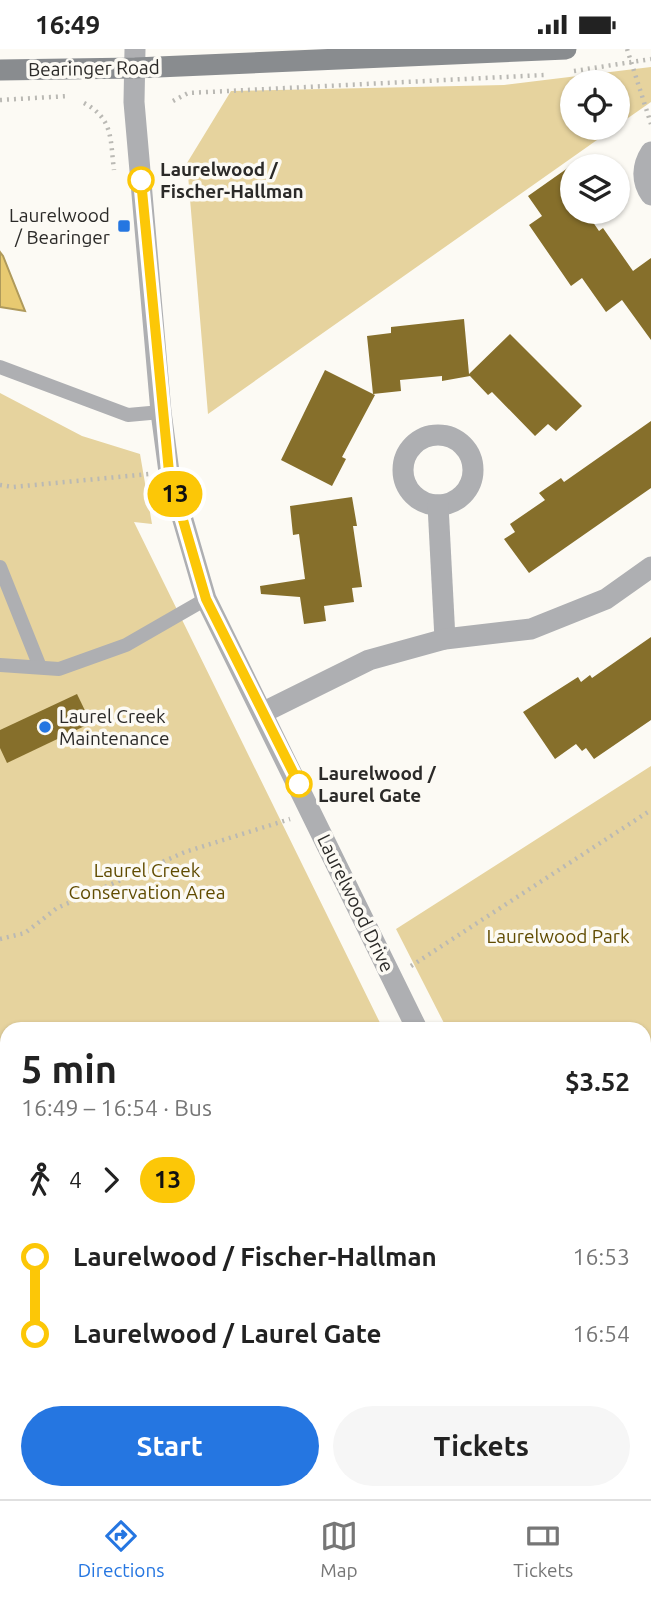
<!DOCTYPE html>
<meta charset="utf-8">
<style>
body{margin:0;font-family:Ubuntu,sans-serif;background:#f6f6f6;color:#222;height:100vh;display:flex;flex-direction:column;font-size:26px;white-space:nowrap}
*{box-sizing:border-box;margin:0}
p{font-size:23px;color:#767676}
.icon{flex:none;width:38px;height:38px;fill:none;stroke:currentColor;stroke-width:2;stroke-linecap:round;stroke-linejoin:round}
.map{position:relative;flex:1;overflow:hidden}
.side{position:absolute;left:0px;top:973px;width:651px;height:478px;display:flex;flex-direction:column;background:#fff;border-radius:21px 21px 0 0;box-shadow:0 2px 5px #0004}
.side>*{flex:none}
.badge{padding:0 14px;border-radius:23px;font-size:24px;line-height:46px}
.fabs{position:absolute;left:560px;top:21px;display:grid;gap:14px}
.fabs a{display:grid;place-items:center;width:70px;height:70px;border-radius:50%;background:#fff;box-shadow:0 2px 5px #0004;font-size:35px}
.map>.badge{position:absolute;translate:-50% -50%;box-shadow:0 0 0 4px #fff}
.legs{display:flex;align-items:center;gap:10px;height:77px;padding:0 21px;font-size:23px}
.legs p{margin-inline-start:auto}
.head{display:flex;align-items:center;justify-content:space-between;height:119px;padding:0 21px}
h1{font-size:38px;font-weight:700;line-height:52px}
.action{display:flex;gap:14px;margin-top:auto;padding:14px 21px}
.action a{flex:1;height:80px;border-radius:42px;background:#2576e1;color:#fff;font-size:28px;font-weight:700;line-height:80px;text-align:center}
.action a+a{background:#f6f6f6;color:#222}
ul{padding:0 21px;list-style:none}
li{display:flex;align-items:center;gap:24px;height:77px;font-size:26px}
li i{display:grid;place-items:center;width:10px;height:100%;margin:0 9px;background:currentColor}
li i::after{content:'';width:18px;height:18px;margin:-9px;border:5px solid;border-radius:50%;background:#fff}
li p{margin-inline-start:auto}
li:first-child i{background:linear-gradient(#0000 50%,currentColor 0)}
li:last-child i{background:linear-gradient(currentColor 50%,#0000 0)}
.status{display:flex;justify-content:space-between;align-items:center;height:49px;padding:0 35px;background:#fff;direction:ltr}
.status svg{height:19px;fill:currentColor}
.tabs{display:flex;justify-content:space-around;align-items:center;height:98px;border-top:2px solid #e0e0e0;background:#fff;font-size:19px;color:#767676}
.tabs a{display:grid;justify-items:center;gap:4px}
.tabs .selected{color:#2576e1}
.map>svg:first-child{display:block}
.green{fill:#e6d39e}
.water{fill:#e8ca71;stroke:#af9a5b;stroke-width:2}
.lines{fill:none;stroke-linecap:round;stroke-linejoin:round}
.stream{stroke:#af9a5b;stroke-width:8}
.building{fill:#866f2b}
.path{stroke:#bab9b4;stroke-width:4.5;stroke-dasharray:2 5;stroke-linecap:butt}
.service{stroke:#aeafb2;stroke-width:14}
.minor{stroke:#aeafb2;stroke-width:21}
.tertiary{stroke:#aeafb2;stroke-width:21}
.secondary{stroke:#898c8f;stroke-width:21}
.line-1-casing{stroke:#fff;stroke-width:16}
.line-1{stroke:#fcc707;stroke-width:10}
.stop-1-dot{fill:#fff;stroke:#fcc707;stroke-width:3.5}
.poi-dot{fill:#2576e1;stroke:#fcfaf4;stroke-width:2.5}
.labels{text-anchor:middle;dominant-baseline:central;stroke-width:7;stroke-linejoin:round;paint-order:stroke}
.street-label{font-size:19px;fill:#2b2a28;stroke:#fcfaf4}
.stop-label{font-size:19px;font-weight:bold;fill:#2b2a28;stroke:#fcfaf4;text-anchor:start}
.poi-label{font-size:19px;fill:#2b2a28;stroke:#fcfaf4;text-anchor:end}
.park-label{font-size:19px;fill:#604b00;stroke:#fcfaf4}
</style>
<div class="status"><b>16:49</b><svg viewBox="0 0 49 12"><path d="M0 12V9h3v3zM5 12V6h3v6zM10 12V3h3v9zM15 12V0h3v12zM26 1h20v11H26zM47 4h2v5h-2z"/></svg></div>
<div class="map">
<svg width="651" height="1450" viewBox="0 0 651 1450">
<rect width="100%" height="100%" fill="#fcfaf4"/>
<g class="green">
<path d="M651,18V53L618,76V33H572V79H614L208,365L187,114L231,42L504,36Z"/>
<path d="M0,344L82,387L140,405L152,475L134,473L383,980H7V1444H616L619,1450H0Z"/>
<path d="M651,717V1352L644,1355V980H447L396,880Z"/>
</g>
<g class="water">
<path d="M0,203L3,207L25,262L0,258Z"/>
<path d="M0,1385L7,1391V1444H233L230,1450H0Z"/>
</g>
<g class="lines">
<path class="stream" d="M644,1067H651"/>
</g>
<g class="building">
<path d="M572,116V163H586L599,182L603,179L633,222L651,209V291L622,251L606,263L582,229L571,237L529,176L542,167L528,147Z"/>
<path d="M464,270L469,325L510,285L582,357L556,382L548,375L535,387L492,343L488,346L470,327L442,332V327L400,331L401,342L373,345L367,287L391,284V278Z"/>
<path d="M325,321L375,346L342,408L346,410L332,437L281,411Z"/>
<path d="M651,372V439L529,524L504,490L515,483L510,475L545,451L539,444L561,429L564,433Z"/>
<path d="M352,448L357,477H353L362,538L352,539L354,553L324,557L326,572L304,575L300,548L261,545L260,537L305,530L299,485L293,486L290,457Z"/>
<path d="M651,588V671L594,710L586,699L582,702L576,695L555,710L523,663L578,628L581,633L590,626L592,629Z"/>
<path d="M77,645L91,674L7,714L0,699V681Z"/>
</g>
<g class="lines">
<g class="path">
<path d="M627,0L651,75"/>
<path d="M574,22L651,10"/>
<path d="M0,51L69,47"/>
<path d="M173,52L188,44L544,26"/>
<path d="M84,54C114,70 110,91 114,121"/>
<path d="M0,436L13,438L149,425"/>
<path d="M0,890L25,884L57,859L185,803L290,770"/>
<path d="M411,917L651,761"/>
</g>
<g class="service">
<path d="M0,318L128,366L161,363"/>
<path d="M0,518L40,618"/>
<path d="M0,616L59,620L126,596L206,550"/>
</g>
<g class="minor">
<path d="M651,103C642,117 641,132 651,146"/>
<circle cx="438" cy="421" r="35"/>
<path d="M438,456L445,590"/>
<path d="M264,663L369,611L445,590L531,580L606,550L651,518"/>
</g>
<g class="tertiary">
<path d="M135,0L134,53L161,363L169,423L206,550L417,980"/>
<path d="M644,1434L651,1448"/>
</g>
<path class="secondary" d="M0,21L135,19L566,0"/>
</g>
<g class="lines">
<g class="line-1-casing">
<path id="line-1" d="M141,131L169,423L206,550L299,735"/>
</g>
<use href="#line-1" class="line-1"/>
</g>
<g class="stop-1-dot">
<circle cx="141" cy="131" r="12"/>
<circle cx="299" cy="735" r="12"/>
</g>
<g class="poi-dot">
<rect x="117" y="170" width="14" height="14" rx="3.5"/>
<circle cx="45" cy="678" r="7"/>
</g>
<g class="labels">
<g class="street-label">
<text transform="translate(94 19) rotate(-1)">Bearinger Road</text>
<text transform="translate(356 854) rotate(64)">Laurelwood Drive</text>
</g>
<g class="stop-label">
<text x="160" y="120">Laurelwood /<tspan x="160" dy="22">Fischer-Hallman</tspan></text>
<text x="318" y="724">Laurelwood /<tspan x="318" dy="22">Laurel Gate</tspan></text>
</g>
<g class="poi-label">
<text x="110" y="166">Laurelwood<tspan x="110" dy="22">/ Bearinger</tspan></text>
<text x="59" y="667" text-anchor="start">Laurel Creek<tspan x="59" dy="22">Maintenance</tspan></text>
</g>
<g class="park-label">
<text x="147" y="821">Laurel Creek<tspan x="147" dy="22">Conservation Area</tspan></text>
<text x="558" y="887">Laurelwood Park</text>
</g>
</g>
</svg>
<div class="fabs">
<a><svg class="icon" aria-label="locate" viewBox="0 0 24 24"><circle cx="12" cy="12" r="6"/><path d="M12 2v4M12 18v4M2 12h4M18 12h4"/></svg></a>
<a><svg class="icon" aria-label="layers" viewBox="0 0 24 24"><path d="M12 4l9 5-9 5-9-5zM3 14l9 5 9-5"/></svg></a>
</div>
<b class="badge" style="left:175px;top:445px;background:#fcc707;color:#111">13</b>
<section class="side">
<div class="head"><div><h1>5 min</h1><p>16:49 – 16:54 · Bus</p></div><b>$3.52</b></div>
<div class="legs"><svg class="icon" aria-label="walk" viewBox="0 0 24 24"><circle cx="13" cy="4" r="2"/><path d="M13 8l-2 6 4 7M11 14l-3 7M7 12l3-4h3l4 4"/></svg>4<svg class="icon" aria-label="forward" viewBox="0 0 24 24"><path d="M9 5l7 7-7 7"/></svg><b class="badge" style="background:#fcc707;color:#111">13</b></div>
<ul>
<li><i style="color:#fcc707"></i><b>Laurelwood / Fischer-Hallman</b><p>16:53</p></li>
<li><i style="color:#fcc707"></i><b>Laurelwood / Laurel Gate</b><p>16:54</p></li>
</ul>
<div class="action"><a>Start</a><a>Tickets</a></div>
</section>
</div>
<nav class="tabs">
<a class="selected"><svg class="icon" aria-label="directions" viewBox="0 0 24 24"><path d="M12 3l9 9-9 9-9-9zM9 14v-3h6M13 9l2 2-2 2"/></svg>Directions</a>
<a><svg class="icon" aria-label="map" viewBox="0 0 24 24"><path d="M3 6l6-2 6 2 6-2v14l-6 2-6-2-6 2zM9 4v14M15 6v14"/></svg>Map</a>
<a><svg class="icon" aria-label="tickets" viewBox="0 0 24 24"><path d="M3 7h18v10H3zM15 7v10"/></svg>Tickets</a>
</nav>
